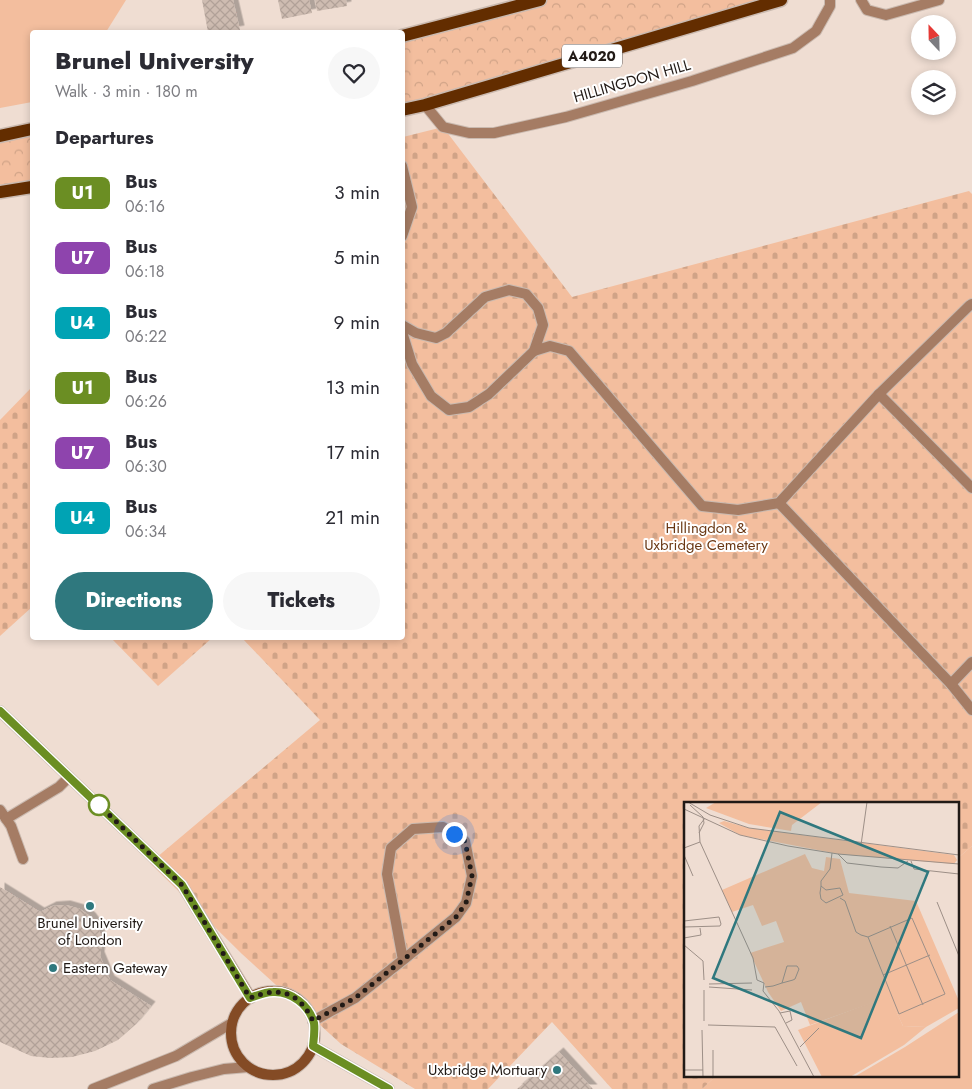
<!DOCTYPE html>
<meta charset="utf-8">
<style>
body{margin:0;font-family:Jost,sans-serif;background:#f7f7f7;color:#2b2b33;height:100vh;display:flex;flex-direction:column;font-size:19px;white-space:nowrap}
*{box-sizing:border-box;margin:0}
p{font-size:16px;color:#7c7c81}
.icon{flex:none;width:28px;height:28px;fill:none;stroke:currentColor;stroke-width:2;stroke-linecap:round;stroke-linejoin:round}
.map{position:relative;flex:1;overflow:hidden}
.details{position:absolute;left:30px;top:30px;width:375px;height:610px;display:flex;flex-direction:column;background:#fff;border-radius:5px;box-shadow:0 2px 8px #0003}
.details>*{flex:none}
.badge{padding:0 10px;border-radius:8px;font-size:18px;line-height:32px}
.needle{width:32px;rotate:338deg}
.fabs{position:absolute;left:911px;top:15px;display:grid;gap:10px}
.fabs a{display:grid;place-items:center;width:45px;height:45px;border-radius:50%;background:#fff;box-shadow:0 2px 8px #0003;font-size:25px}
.you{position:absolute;width:25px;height:25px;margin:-12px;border:4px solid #fff;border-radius:50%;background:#1a73e8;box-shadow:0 0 0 8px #1a73e833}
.map>.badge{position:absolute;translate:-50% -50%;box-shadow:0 0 0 2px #fff}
h2{padding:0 25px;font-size:19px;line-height:45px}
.round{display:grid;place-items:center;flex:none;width:52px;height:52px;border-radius:26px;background:#f7f7f7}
.head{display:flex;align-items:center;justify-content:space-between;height:85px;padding:0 25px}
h1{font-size:24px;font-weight:800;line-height:38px}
.primary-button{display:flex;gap:10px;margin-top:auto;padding:10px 25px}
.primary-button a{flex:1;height:58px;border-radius:30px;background:#2f787e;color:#fff;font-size:20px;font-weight:800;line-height:58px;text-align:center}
.primary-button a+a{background:#f7f7f7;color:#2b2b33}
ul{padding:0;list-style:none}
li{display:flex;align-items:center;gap:15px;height:65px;padding:0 25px}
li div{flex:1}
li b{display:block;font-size:19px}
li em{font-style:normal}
li .badge{min-width:55px;font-weight:700;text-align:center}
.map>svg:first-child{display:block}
.green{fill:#f3be9e}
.forest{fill:url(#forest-crowns)}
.cemetery{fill:url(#cemetery-stones)}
.building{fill:url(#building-cross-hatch);filter:url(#shadow)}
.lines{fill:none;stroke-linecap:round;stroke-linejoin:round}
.lane-casing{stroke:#cabab0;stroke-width:12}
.secondary-casing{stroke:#cabab0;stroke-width:12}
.primary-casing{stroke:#cabab0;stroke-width:15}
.lane{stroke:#a57c64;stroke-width:10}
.secondary{stroke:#844b25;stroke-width:10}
.primary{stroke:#632d00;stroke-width:12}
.line-casing{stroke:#fff;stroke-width:11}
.line{stroke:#6b8e23;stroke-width:8}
.walk{stroke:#211a16;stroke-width:5;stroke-dasharray:0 9}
.stop-dot{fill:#fff;stroke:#6b8e23;stroke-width:2.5}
.poi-dot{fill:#2f787e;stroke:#fff;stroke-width:2}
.labels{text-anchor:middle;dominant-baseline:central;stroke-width:4;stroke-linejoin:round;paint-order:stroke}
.shield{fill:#fff;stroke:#645f5c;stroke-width:1}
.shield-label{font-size:14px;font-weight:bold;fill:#211a16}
.street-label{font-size:15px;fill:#211a16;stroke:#fff}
.park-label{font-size:15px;fill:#6a3814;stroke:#fff}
.poi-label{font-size:15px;fill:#211a16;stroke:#fff}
.inset-road{fill:none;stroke:#9d8f87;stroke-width:1}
.view{fill:#2f787e;fill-opacity:0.15;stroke:#2f787e;stroke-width:2.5}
.inset-edge{fill:none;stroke:#211a16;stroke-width:2.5}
</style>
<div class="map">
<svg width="972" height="1089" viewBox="0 0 972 1089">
<defs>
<pattern id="forest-crowns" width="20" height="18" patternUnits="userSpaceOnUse" patternTransform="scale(1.25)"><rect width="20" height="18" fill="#f3be9e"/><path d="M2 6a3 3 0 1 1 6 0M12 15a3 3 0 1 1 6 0" fill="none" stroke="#d0a387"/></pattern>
<pattern id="cemetery-stones" width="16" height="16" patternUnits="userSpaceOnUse" patternTransform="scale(1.25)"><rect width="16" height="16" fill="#f3be9e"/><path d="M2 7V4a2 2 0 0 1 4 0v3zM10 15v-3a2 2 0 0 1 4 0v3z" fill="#d0a387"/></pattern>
<pattern id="building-cross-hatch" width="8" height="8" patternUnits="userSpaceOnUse" patternTransform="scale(1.25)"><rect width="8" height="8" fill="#cebcb1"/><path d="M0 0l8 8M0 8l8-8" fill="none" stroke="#b1a198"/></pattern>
<filter id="shadow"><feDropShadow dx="4.5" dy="-4.5" stdDeviation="0" flood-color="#0004"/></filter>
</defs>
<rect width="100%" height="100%" fill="#efddd2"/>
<g class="green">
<path d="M0,0H126L106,32H32V102L0,108Z"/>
<path d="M972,846V1089H702L717,1075H958V858Z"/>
</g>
<g class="forest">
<path d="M540,0H781L403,110V36Z"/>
<path d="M32,129V187L0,192V136Z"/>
</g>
<g class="cemetery">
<path d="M443,127L572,297L969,191L972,194V846L958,858V803H686V1075H717L702,1089H612L552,1022L488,1089H415L341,1044L242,954L150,863L320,720L242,638H402L403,137Z"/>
<path d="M32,387V607L0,636V420Z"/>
<path d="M111,638H212L158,686Z"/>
</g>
<g class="building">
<path d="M202,0H233L240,30L228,32H208Z"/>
<path d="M278,0H309L312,13L282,19Z"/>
<path d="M315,0H346L347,6L317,11Z"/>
<path d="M0,887L40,912L52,906L66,905L80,909L91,917L99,928L102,942L100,956L110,980L151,1006L136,1024L118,1040L95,1051L72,1057L50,1058L31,1056L0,1042Z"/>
<path d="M559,1052L593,1089H517Z"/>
</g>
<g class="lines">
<g class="lane-casing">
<g id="lane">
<path d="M861,0L867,10L886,15L939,0"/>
<path d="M425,105L443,127L469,133H494L566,117L692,81L793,48L816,31L830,6V0"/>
<path d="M402,166L412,207L402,236"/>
<path d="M402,325L416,333L436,338L446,333L485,297L509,290L526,294L538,308L543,325L534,351L489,394L469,407L449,410L431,396L412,364L402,332"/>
<path d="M534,351L550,346L569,351L702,506L738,510L779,503L879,394L969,306L972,304"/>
<path d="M879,394L972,488"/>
<path d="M779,503L951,684L972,710"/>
<path d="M951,684L972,662"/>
<path d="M0,810L11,826L23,859"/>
<path d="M6,819L59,787L69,777"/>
<path d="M313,1021L355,998L403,960L456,917L466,903L472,876L465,841L443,827L413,829L391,848L387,874L403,960"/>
<path d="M93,1089L176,1056L232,1023"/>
<path d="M153,1089L192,1077L224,1069L248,1067"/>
</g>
</g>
<g class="secondary-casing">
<g id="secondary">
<path d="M0,711L182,885L251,998"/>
<circle cx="273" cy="1033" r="42"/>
<path d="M313,1046L389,1089"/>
</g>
</g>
<g class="primary-casing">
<g id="primary">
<path d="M402,36L540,0"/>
<path d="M402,110L425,105L781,0"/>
<path d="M0,136L32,129"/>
<path d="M0,192L32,187"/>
</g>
</g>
<use href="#lane" class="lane"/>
<use href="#secondary" class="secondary"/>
<use href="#primary" class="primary"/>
</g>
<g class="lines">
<g class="line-casing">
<path id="line" d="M0,711L182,885L250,998C258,995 265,992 273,992C291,991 309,1005 314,1023C315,1031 314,1038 313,1046L389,1089"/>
</g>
<use href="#line" class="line"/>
<path class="walk" d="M99,805L98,804L182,885L250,998C280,986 299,992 313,1021L355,998L403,960L456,917L466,903L472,876L465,841L454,834"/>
</g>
<circle class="stop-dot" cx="99" cy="805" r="10"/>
<g class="poi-dot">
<circle cx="90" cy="906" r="5"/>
<circle cx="53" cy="968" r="5"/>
<circle cx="557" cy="1070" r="5"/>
</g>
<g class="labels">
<rect class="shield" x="562" y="44.5" width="60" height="23" rx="4"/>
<g class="shield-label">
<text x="592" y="56">A4020</text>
</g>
<g class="street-label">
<text transform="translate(632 81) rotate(-16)">HILLINGDON HILL</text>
</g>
<g class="park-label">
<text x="706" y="528">Hillingdon &amp;<tspan x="706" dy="17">Uxbridge Cemetery</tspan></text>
</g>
<g class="poi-label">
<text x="90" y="923">Brunel University<tspan x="90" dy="17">of London</tspan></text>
<text x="63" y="968" text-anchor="start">Eastern Gateway</text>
<text x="547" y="1070" text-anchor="end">Uxbridge Mortuary</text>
</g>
</g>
<g transform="translate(684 802)">
<rect width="275" height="275" fill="#efddd2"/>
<path d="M32,0H138L108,23L107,29L65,22L22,6ZM205,194L219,224L242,225L220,243L166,275H138L114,228ZM275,210V275H170L221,245Z" fill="#f3be9e"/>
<path d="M40,19L65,26L270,53L273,58L270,62L154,52L56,33L35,21Z" fill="#f3be9e"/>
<path d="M121,52L128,66L140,69L142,55L156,57L165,91L232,99L275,199V206L242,225L219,224L205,195L126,223L117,200L97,209L84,190L66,151L100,140L92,119L78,124L69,103L48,110L38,88Z" fill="#f3be9e"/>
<path class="inset-road" d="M4,0L26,13L65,26L275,53M6,3L19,15L20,21L15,31M0,7L56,33L104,44L154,52L275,62M21,16L15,24L16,40L69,156L73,178M177,43L183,0M0,46L16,40M154,52L163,61L197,65L214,66L224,59M0,53L9,74M227,59L230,67L275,72M137,84L142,88L156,86L159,93L142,101L137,97L136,91L137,84V79L146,67L148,51M156,96L161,99L172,130L177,133L184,135L228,116L261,192L215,212L184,135M253,100L275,154M0,119L35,115L37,122L36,124L0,125M206,124L239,203M0,136L17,133L16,126M0,143L19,159L20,178M199,173L246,153M73,178L80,181L79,189L95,209L130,275M25,182L68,181M25,185L68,188M81,185L89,184L98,181L109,178L111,177L115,167L113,164H103L98,181M96,211L106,209L108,218L102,221M20,219V188M24,223L91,225L113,264M18,228L19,275M116,245L135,226M0,268H19M29,275V248"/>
<path class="view" d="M96,10L244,70L177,236L29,176Z"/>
<rect width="275" height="275" class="inset-edge"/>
</g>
</svg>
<div class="fabs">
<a><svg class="needle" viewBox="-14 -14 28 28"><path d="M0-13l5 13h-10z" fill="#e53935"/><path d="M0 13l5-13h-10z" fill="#7c7c81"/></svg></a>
<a><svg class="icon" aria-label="layers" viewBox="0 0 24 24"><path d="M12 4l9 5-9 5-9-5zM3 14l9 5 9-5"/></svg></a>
</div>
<div class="you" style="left:454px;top:834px"></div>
<section class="details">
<div class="head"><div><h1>Brunel University</h1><p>Walk · 3 min · 180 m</p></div><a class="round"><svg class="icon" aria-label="heart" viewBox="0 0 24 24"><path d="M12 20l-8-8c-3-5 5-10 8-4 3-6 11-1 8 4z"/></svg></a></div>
<h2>Departures</h2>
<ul>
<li><span class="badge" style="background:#6b8e23;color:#fff">U1</span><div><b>Bus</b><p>06:16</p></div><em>3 min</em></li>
<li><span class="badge" style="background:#8e44ad;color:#fff">U7</span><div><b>Bus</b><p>06:18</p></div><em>5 min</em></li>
<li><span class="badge" style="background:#00a3b4;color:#fff">U4</span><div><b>Bus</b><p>06:22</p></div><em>9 min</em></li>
<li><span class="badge" style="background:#6b8e23;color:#fff">U1</span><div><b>Bus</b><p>06:26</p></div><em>13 min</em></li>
<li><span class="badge" style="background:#8e44ad;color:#fff">U7</span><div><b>Bus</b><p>06:30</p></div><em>17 min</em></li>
<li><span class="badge" style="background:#00a3b4;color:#fff">U4</span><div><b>Bus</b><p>06:34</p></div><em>21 min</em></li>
</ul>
<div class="primary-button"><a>Directions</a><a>Tickets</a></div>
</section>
</div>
